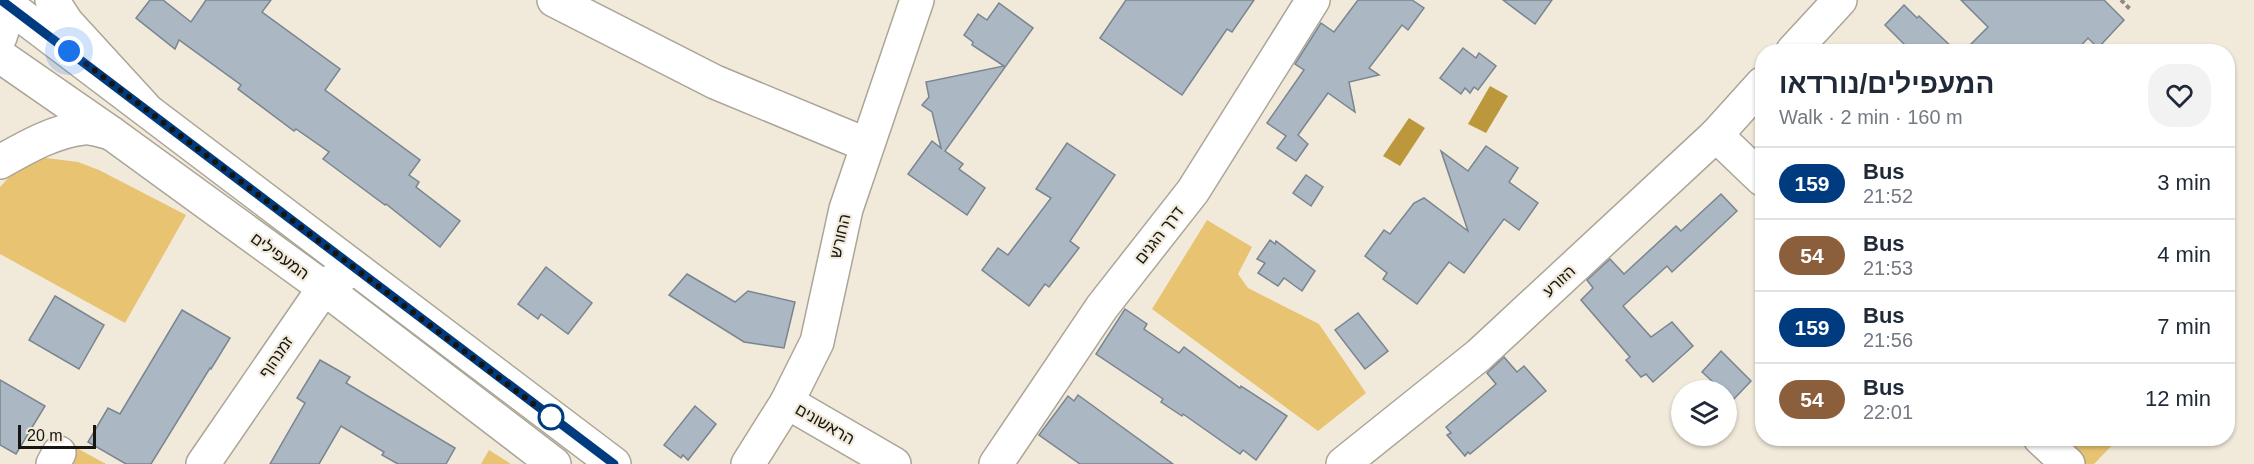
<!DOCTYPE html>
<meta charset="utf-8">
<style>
body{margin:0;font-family:Arial,"Noto Sans Hebrew",sans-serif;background:#f2f2f3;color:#1f2937;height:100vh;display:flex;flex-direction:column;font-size:22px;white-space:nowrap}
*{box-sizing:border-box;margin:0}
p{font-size:20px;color:#747a83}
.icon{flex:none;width:33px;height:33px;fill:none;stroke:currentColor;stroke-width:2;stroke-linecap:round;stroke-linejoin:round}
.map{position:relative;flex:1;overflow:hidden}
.sheet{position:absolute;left:1755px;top:44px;width:480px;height:402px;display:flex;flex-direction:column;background:#fff;border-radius:24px;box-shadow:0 2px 4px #0004}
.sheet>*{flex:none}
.badge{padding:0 12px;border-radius:20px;font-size:21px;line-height:39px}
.buttons{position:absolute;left:1671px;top:380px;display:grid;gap:12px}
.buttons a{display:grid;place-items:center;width:66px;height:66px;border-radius:50%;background:#fff;box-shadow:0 2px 4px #0004;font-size:30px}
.scale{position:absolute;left:18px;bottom:15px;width:78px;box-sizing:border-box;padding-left:6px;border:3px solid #171510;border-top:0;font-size:16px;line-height:21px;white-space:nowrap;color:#171510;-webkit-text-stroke:4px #f1eadb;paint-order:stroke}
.you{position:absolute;width:30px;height:30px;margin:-15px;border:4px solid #fff;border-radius:50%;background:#1a73e8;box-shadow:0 0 0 9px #1a73e833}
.map>.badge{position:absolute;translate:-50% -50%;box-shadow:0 0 0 3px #fff}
.round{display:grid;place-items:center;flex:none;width:63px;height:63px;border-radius:24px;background:#f2f2f3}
.overview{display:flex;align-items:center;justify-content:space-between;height:102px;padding:0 24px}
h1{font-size:28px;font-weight:700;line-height:45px}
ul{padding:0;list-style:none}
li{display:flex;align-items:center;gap:18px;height:72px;padding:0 24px;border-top:2px solid #e0e1e3}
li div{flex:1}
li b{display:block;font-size:22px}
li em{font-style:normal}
li .badge{min-width:66px;font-weight:700;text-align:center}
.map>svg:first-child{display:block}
.green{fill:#e8c372}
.water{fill:#bd973c}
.building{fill:#abb7c3;stroke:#79858f;stroke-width:1.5}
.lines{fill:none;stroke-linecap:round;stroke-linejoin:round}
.minor-casing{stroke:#aba597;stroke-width:36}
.highway-casing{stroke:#aba597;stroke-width:36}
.path{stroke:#8f8a7f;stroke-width:4;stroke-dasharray:4.5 3;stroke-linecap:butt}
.minor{stroke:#fff;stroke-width:33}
.highway{stroke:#fff;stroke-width:33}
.line-casing{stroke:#fff;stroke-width:14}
.line{stroke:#003b80;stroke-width:9}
.walk{stroke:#171510;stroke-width:6;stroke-dasharray:0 10.8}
.stop-dot{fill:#fff;stroke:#003b80;stroke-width:3}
.labels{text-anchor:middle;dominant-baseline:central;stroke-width:4.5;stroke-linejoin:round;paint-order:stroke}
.street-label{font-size:16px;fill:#171510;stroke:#f1eadb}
</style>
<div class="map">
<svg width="2254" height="464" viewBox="0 0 2254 464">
<rect width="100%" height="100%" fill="#f1eadb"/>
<g class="green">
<path d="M38,157L78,162L99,170L186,215L125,323L0,254V187L12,174Z"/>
<path d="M1207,220L1252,247L1238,274L1248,288L1319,324L1366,393L1318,431L1152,309Z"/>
<path d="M2051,438H2119L2094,464H2080Z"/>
<path d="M75,447L106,464H66Z"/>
<path d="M489,450L511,464H481Z"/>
</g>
<g class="water">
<path d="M1490,86L1508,96L1486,133L1468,124Z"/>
<path d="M1409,118L1425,128L1400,166L1383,156Z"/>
</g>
<g class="building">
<path d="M150,0H163L191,22L206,0H271L262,12L340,69L325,90L420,160L409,175L419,182L416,187L460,221L440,247L386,204L385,205L323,159L329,152L296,129L294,131L238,89L241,85L179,40L175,49L136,18Z"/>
<path d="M1126,0H1254L1232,32L1227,29L1182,95L1100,38Z"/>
<path d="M1358,0H1412L1424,8L1408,30L1402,25L1369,68L1379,75L1349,82L1355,112L1328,93L1298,135L1308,144L1296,161L1277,148L1286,136L1267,123L1304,70L1295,64L1321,23L1334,32Z"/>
<path d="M1503,0H1552L1535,24Z"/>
<path d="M1961,0H2104L2124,20L2098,48L2088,38L2076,51H1964L1988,27Z"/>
<path d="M999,3L1033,28L945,151L963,164L959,169L985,188L967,215L908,174L932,141L941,148L932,112L922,105L929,97L926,82L1004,66L972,45L973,42L964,35L978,14L987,20Z"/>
<path d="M1904,5L1917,18L1919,16L1956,51H1911L1885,25Z"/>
<path d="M1463,48L1476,58L1479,53L1496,66L1478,90L1474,87L1470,93L1465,88L1461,94L1440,78Z"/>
<path d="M1067,143L1115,175L1070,241L1079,248L1049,287L1045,284L1029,306L982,270L998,248L1008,255L1051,198L1036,189Z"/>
<path d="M1486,146L1518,168L1509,182L1538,203L1519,230L1504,219L1464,273L1449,262L1417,304L1383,279L1387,273L1365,256L1384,230L1390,234L1414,203L1424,198L1468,231L1441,151L1468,171Z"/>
<path d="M1306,175L1323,187L1311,206L1293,193Z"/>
<path d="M1721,194L1737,211L1672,272L1667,266L1623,306L1651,337L1672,322L1693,346L1653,382L1646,374L1641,377L1626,360L1630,357L1581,300L1593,288L1587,280L1610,259L1624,274L1676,226L1681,231Z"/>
<path d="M1270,240L1275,244L1276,241L1315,271L1302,291L1284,278L1278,286L1258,273L1265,263L1257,259Z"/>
<path d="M546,267L592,303L568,334L541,314L538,319L518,304Z"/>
<path d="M687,274L735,302L748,291L795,302L784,348L744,342L669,295Z"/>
<path d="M55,296L104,325L79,369L29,340Z"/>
<path d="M1125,309L1147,324L1144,329L1179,353L1184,347L1240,388L1241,386L1287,416L1256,460L1243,450L1240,454L1183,414L1182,416L1161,402L1163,399L1096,354Z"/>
<path d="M182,310L230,338L211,369L210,368L151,464H126L88,442L108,408L120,414Z"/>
<path d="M1358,313L1388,351L1365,369L1335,330Z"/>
<path d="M1721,351L1751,381L1733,400L1726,394V390H1722L1702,372Z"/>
<path d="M1504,357L1517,372L1524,366L1546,391L1470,454L1468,452L1465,456L1447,435L1451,433L1446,427L1496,384L1487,373Z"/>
<path d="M320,360L350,377L346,383L455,448L446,464H398L382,455L384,452L341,426L319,464H270L305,403L297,398Z"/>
<path d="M0,380L45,406L16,454L0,445Z"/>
<path d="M1078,395L1173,464H1080L1039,435L1068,396L1074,401Z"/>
<path d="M695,406L716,424L688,460L683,455L681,458L664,445Z"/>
</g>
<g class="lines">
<g class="minor-casing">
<g id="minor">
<path d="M1,0L614,464"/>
<path d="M554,0L715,82L867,145"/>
<path d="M1793,51L1840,0"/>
<path d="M0,56L111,133L324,288L554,464"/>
<path d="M1716,135L1762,179"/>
<path d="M787,402L894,464"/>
<path d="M2040,438L2068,464"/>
<path d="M53,464L59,453"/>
<path d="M203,464L324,288L332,281L341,277"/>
<path d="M748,464L787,402L817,342L846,209L917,0"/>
<path d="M996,464L1102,307L1193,191L1313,0"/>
<path d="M1343,464L1479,355L1716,135L1762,84"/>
</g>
</g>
<g class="highway-casing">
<g id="highway">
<path d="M52,0L67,23L144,107"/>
<path d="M0,37L12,0"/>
<path d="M0,162C25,148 54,131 83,128C92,127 102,131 111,133"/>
</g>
</g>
<path class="path" d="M2121,0L2130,9"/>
<use href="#minor" class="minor"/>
<use href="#highway" class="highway"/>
</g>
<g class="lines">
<g class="line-casing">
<path id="line" d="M1,0L614,464"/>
</g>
<use href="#line" class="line"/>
<path class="walk" d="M69,51L556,421L551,417"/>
</g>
<circle class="stop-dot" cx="551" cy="417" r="12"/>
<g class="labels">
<g class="street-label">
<text transform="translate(1159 235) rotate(-52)">דרך הגנים</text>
<text transform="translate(840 236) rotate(-77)">החורש</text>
<text transform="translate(280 256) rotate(36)">המעפילים</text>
<text transform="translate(1559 281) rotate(-43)">הזורע</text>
<text transform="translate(276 357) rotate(-56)">זמנהוף</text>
<text transform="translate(825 424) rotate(30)">הראשונים</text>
</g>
</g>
</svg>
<div class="buttons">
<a><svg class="icon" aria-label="layers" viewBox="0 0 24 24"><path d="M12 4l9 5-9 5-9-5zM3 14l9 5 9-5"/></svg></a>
</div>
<div class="scale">20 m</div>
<div class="you" style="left:69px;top:51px"></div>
<section class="sheet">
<div class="overview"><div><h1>המעפילים/נורדאו</h1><p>Walk · 2 min · 160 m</p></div><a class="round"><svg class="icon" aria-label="heart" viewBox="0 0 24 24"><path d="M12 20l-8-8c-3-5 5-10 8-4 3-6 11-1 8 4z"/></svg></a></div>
<ul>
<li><span class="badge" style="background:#003b80;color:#fff">159</span><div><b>Bus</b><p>21:52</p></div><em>3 min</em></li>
<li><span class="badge" style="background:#8b5e3c;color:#fff">54</span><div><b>Bus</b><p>21:53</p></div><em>4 min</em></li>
<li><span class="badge" style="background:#003b80;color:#fff">159</span><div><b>Bus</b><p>21:56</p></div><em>7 min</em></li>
<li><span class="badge" style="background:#8b5e3c;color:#fff">54</span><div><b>Bus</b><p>22:01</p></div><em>12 min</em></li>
</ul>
</section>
</div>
